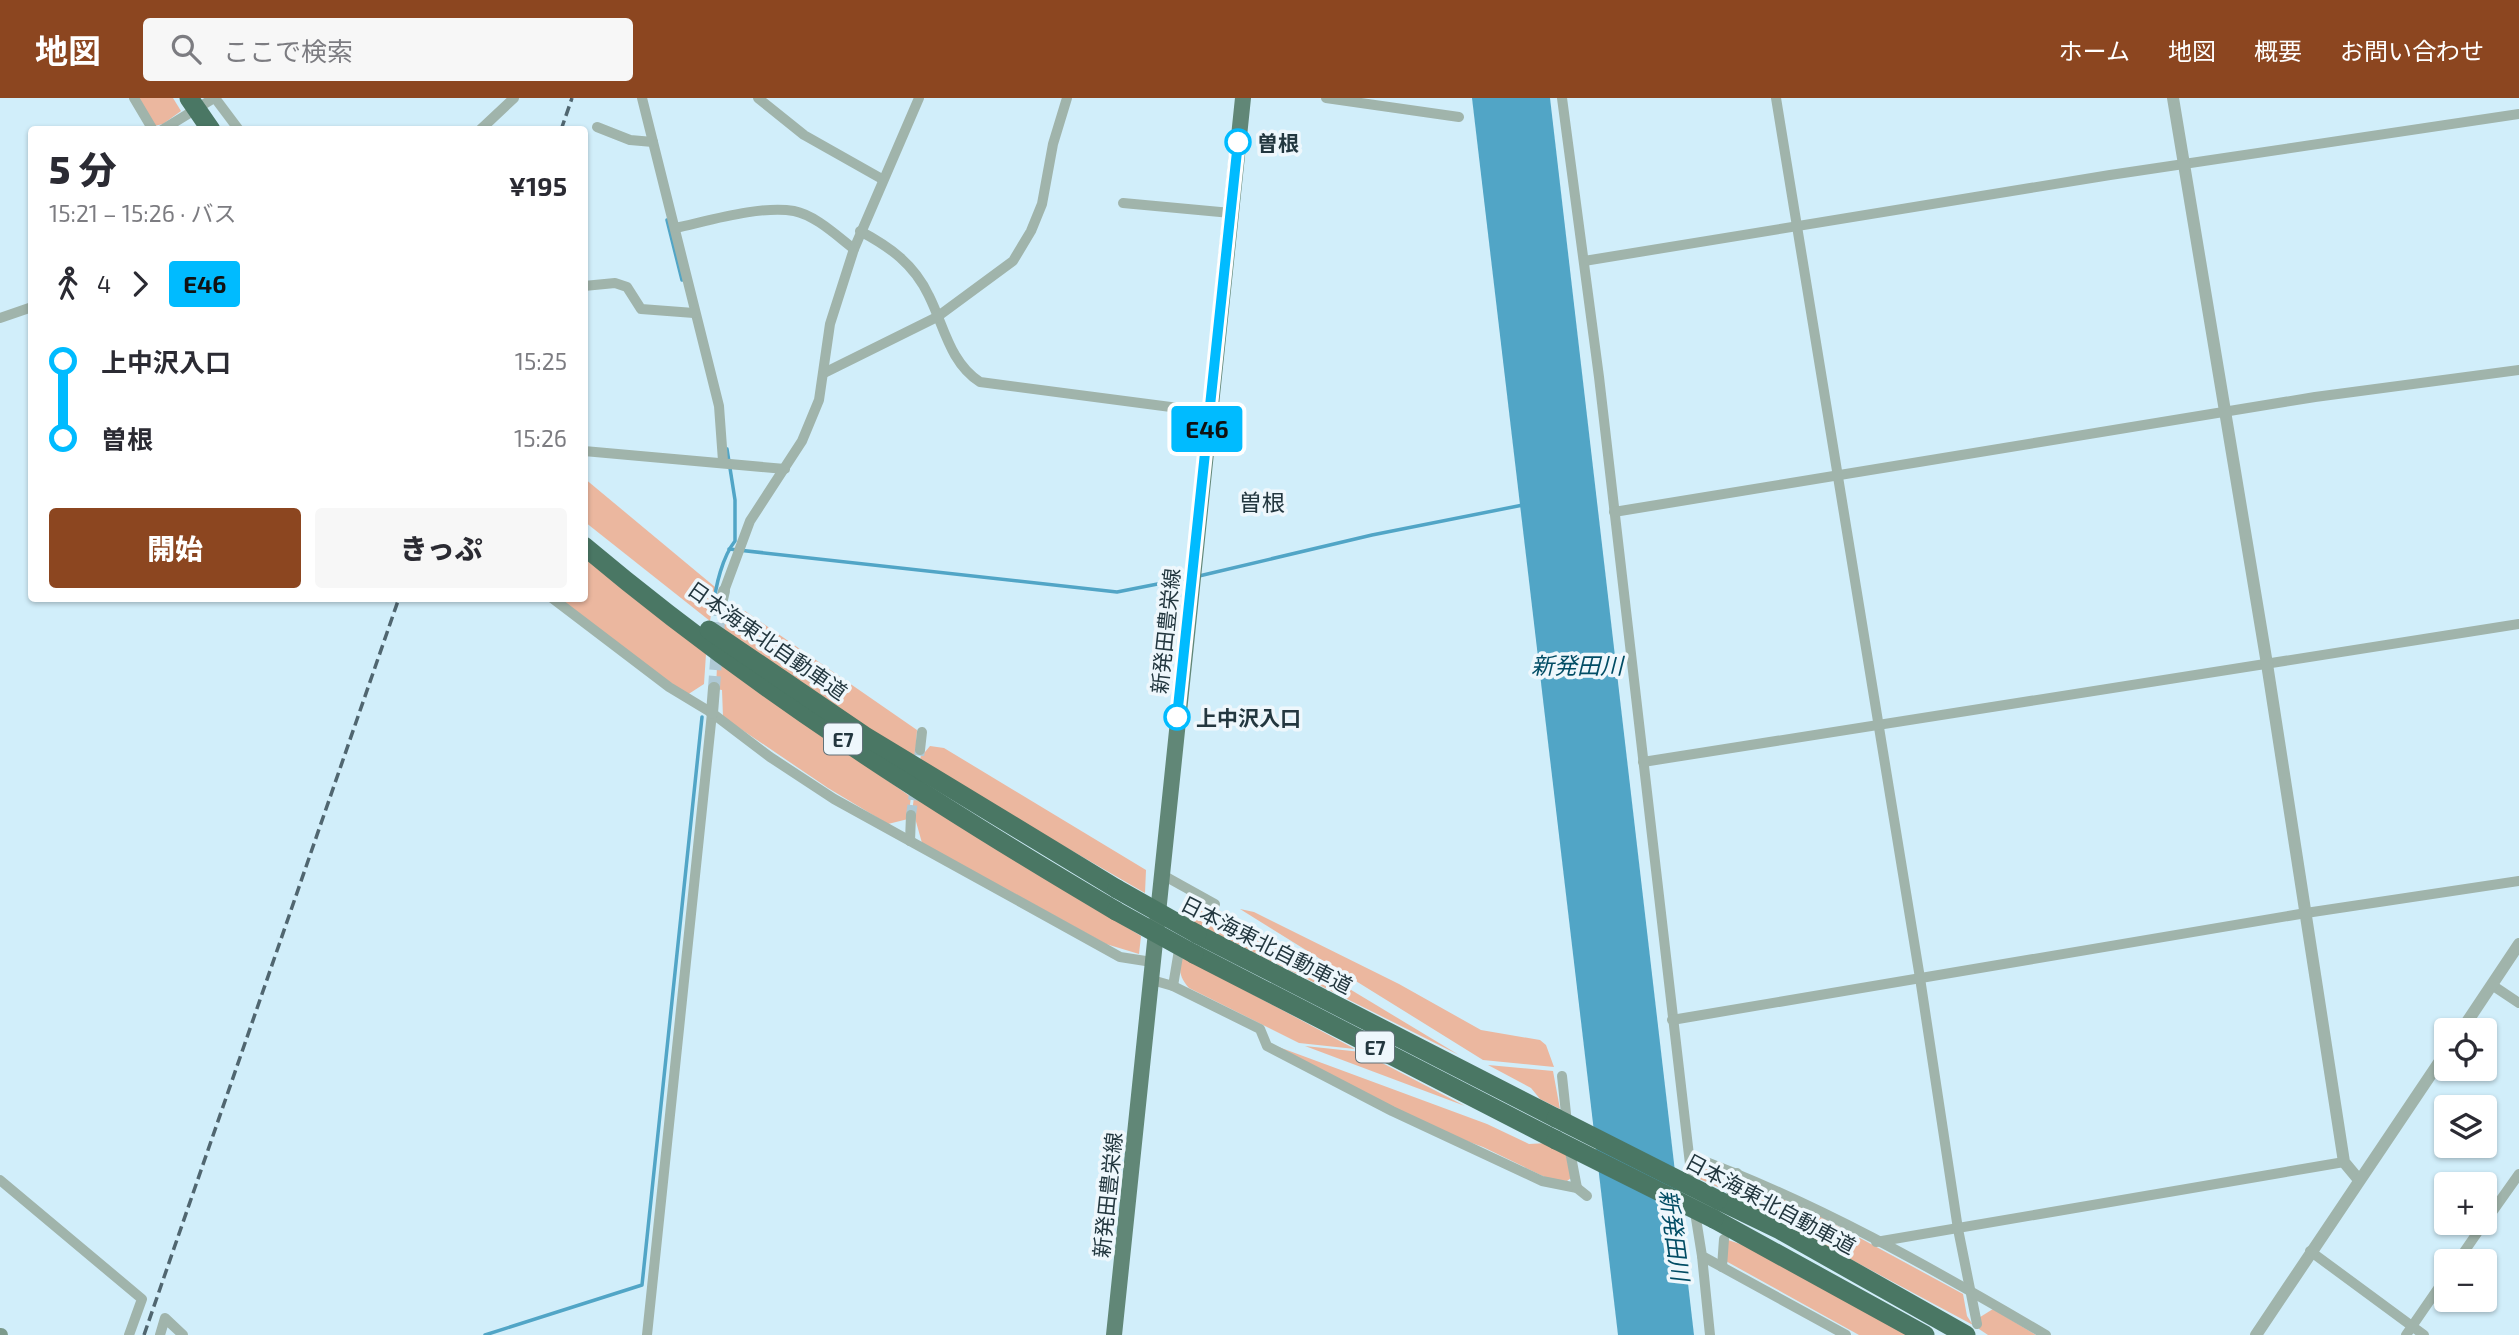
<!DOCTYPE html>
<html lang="ja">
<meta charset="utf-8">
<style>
body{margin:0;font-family:"Exo 2","Noto Sans JP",sans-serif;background:#f7f7f7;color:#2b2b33;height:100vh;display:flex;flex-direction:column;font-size:26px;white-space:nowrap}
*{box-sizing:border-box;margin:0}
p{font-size:23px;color:#7c7c81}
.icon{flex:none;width:38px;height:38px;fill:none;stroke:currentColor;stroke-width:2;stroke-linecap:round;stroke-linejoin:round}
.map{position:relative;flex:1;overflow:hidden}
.details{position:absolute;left:28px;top:28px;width:560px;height:476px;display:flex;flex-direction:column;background:#fff;border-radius:7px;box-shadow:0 2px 5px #0004}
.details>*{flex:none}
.badge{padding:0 14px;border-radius:5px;font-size:24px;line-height:46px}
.controls{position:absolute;left:2434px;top:920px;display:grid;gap:14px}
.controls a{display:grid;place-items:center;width:63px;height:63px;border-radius:7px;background:#fff;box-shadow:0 2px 5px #0004;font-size:35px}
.map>.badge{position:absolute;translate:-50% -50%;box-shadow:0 0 0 4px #fff}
.legs{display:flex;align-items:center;gap:10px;height:77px;padding:0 21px;font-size:23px}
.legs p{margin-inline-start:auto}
.headline{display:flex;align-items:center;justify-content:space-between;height:119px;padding:0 21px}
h1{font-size:38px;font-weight:800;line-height:52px}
.primary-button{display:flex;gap:14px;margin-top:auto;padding:14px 21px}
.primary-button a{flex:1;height:80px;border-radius:7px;background:#8c4620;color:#fff;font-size:28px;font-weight:800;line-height:80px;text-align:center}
.primary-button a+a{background:#f7f7f7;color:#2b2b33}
ul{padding:0 21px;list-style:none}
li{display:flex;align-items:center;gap:24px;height:77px;font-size:26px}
li i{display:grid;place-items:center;width:10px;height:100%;margin:0 9px;background:currentColor}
li i::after{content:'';width:18px;height:18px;margin:-9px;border:5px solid;border-radius:50%;background:#fff}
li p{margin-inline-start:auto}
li:first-child i{background:linear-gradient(#0000 50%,currentColor 0)}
li:last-child i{background:linear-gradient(currentColor 50%,#0000 0)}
header{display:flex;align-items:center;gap:42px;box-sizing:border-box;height:98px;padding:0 35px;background:#8c4620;color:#fff}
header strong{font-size:33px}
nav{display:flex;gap:38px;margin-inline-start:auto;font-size:24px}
.search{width:490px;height:63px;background:#f7f7f7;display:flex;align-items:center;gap:18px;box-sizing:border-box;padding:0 24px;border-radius:7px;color:#7c7c81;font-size:26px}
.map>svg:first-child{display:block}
.green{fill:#ebb79f}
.water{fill:#51a5c6}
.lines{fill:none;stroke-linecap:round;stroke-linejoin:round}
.stream{stroke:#51a5c6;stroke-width:3.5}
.minor-tunnel{stroke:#aec9d5;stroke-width:10;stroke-dasharray:10 5;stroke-linecap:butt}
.tertiary-tunnel{stroke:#aec9d5;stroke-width:12;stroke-dasharray:12 6;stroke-linecap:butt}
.minor{stroke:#a0b4ab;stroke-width:10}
.tertiary{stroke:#a0b4ab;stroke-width:12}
.secondary{stroke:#7c9a8c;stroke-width:14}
.primary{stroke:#618777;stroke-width:16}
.motorway{stroke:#4a7764;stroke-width:19}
.rail{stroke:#506670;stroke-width:3.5;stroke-dasharray:10 5;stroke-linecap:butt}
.motorway-bridge{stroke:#4a7764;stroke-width:19}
.line-1-casing{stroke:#fff;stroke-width:16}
.line-1{stroke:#0bf;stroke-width:10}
.stop-1-dot{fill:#fff;stroke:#0bf;stroke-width:3.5}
.labels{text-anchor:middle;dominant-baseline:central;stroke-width:7;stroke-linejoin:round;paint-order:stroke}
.shield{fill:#eef7fc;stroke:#607178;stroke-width:2}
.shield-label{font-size:19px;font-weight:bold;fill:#23373f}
.stop-label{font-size:21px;font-weight:bold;fill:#23373f;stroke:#eef7fc;text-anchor:start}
.street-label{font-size:21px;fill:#23373f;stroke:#eef7fc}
.neighbourhood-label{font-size:23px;fill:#23373f;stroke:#eef7fc}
.water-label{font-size:23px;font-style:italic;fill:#014c64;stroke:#eef7fc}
</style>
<header>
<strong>地図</strong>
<div class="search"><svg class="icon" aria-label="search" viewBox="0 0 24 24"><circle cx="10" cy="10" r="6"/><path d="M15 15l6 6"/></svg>ここで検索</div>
<nav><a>ホーム</a><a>地図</a><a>概要</a><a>お問い合わせ</a></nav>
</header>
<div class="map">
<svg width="2519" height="1237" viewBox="0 0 2519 1237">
<rect width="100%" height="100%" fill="#d1eefa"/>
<g class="green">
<path d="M137,0H173L181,13L163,26L154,28Z"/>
<path d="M584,380L715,489L710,523L585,424Z"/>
<path d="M585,456L706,556L704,586L687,597L558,501L584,500Z"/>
<path d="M723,512L729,517L745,513L917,632L915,662L721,530Z"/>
<path d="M721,565L911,699L908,721L888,726L828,690L723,619L722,592L716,591L717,568Z"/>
<path d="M922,647L925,654L930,648L944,650L1146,772L1145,795L920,665Z"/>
<path d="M914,699L1141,838L1139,856L1106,846L922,745L915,720L911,722Z"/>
<path d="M1204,808H1212L1459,957L1189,822L1195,811Z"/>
<path d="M1240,811L1254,814L1399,886L1481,932L1540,942L1546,947L1554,969L1483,962Z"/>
<path d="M1181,858L1355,951L1299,945L1189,890C1179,879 1179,872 1181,858Z"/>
<path d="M1276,948L1487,1026L1529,1046L1547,1045L1566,1057L1571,1080L1567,1083L1549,1081L1483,1049L1439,1033Z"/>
<path d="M1305,948L1361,954L1465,1008Z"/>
<path d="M1488,967L1553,973L1560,1011L1540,1001L1531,990Z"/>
<path d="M1695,1064L1725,1073L1722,1091L1693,1078Z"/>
<path d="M1748,1084L1777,1095L1963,1196L1967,1218L1973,1227L1733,1098V1091Z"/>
<path d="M1728,1142L1746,1148L1909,1237H1859L1724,1162Z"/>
<path d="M1993,1211L2036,1237H1988L1979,1231L1977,1221Z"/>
</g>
<path class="water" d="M1472,0H1550L1694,1237H1618Z"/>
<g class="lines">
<g class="stream">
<path d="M667,122L682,182"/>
<path d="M729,451L1117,494L1188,480"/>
<path d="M1199,478L1372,437L1523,407"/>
<path d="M714,508C715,488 723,458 735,443V402L727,351"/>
<path d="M485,1237L642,1187L702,619"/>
</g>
<path class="minor-tunnel" d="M911,717L920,652"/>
<path class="tertiary-tunnel" d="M714,590L720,510"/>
<g class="minor">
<path d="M134,0L153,32"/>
<path d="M215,0L239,32"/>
<path d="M642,0L719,308L723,363"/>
<path d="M758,0L804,37L882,81"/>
<path d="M1326,0L1459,19"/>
<path d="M1562,0L1599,279L1693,1092"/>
<path d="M1776,0L1920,880L1958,1131L1977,1226"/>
<path d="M597,29L630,42L653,44"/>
<path d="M162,32L214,0"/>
<path d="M480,32L514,0"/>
<path d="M1123,105L1231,115"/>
<path d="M675,130C708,123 761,107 794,113C815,117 837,138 854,151"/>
<path d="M860,133C890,149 914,166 929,198C944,228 950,265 980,284L1209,314"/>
<path d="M1584,163L2110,77L2519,16"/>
<path d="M584,188L615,185L627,189L641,211L694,215"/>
<path d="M0,220L32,209"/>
<path d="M824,275L937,219L1013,163L1031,133L1042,106L1053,46L1067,0"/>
<path d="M584,353L785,371"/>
<path d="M1614,414L2315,299L2519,272"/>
<path d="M724,493L750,423L802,343L819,302L830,226L854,151L919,0"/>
<path d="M552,500L669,589L712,615L770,659L834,701L1120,859L1152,864"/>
<path d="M920,652L922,634"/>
<path d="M1643,664L2519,526"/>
<path d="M910,743L911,717"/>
<path d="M1161,776L1215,806"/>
<path d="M1183,831L1186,817L1199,798"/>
<path d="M1152,882L1173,888L1260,931L1267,948L1392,1013L1542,1083L1577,1090L1587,1098"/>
<path d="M2492,887L2519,905"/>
<path d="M1173,888L1180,846"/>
<path d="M1672,922L2306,815L2519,783"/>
<path d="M1562,978L1567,1025"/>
<path d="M1569,1048L1577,1090"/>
<path d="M1690,1058C1814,1103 1932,1170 2046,1237"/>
<path d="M0,1082L142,1201L129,1237"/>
<path d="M1731,1093L1737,1075"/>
<path d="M1694,1108L1702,1158L1846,1237"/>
<path d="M2485,1124L2519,1076"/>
<path d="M1876,1144L2344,1064"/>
<path d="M2310,1153L2424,1237"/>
<path d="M1702,1158L1710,1237"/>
<path d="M2457,1164L2484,1125"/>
<path d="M1722,1169L1724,1141"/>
<path d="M160,1237L165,1220L183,1237"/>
<path d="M647,1237L712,615"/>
<path d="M2406,1237L2446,1179"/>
</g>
<g class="tertiary">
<path d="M2173,0L2267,566L2344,1064L2359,1082"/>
<path d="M720,510L724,493"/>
<path d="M712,615L714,590"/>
<path d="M2461,933L2519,846"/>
<path d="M2256,1237L2446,954"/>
</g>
<path class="secondary" d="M0,1237H1"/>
<path class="primary" d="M1114,1237L1243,0"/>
<g class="motorway">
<path d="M584,448C749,587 931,704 1116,813"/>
<path d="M709,532L865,638L1117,791"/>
<path d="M1197,836L1556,1020"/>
<path d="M1194,856L1556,1042"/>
<path d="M1718,1102L1780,1132L1966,1237"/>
<path d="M1714,1121L1925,1237"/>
</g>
<g class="rail">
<path d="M561,32L572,0"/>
<path d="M144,1237L399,500"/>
</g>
<g class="motorway-bridge">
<path d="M189,0L211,32"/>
<path d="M1117,791L1197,836"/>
<path d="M1116,813L1194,856"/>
<path d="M1556,1020L1718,1102"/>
<path d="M1556,1042L1714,1121"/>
</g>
</g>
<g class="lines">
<g class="line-1-casing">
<path id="line-1" d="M1177,619L1238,44"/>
</g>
<use href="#line-1" class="line-1"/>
</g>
<g class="stop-1-dot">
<circle cx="1238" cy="44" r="12"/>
<circle cx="1177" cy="619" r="12"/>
</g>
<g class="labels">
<g class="shield">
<rect x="824" y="625.5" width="38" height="31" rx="5"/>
<rect x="1356" y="933.5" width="38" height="31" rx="5"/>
</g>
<g class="shield-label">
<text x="843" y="641">E7</text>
<text x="1375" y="949">E7</text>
</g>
<g class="stop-label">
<text x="1257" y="44">曽根</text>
<text x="1196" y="619">上中沢入口</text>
</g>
<g class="street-label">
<text transform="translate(1165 533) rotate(-84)">新発田豊栄線</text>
<text transform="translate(768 542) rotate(35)">日本海東北自動車道</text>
<text transform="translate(1267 846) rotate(27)">日本海東北自動車道</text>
<text transform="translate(1107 1097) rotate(-84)">新発田豊栄線</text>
<text transform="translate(1771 1105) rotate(28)">日本海東北自動車道</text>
</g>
<g class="neighbourhood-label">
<text x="1262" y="404">曽根</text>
</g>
<g class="water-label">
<text x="1577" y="567">新発田川</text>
<text transform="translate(1675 1137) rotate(82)">新発田川</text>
</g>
</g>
</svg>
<div class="controls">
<a><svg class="icon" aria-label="locate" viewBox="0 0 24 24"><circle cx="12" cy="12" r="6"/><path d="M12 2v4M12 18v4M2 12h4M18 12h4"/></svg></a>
<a><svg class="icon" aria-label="layers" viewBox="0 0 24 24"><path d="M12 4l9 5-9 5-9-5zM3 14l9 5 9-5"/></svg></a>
<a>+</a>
<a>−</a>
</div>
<b class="badge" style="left:1207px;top:331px;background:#0bf;color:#111">E46</b>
<section class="details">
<div class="headline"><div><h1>5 分</h1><p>15:21 – 15:26 · バス</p></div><b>¥195</b></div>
<div class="legs"><svg class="icon" aria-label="walk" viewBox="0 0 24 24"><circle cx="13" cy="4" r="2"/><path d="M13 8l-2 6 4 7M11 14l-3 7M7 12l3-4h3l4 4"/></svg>4<svg class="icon" aria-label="forward" viewBox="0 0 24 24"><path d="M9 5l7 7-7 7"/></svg><b class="badge" style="background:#0bf;color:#111">E46</b></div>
<ul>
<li><i style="color:#0bf"></i><b>上中沢入口</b><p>15:25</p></li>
<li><i style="color:#0bf"></i><b>曽根</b><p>15:26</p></li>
</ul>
<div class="primary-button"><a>開始</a><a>きっぷ</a></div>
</section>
</div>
